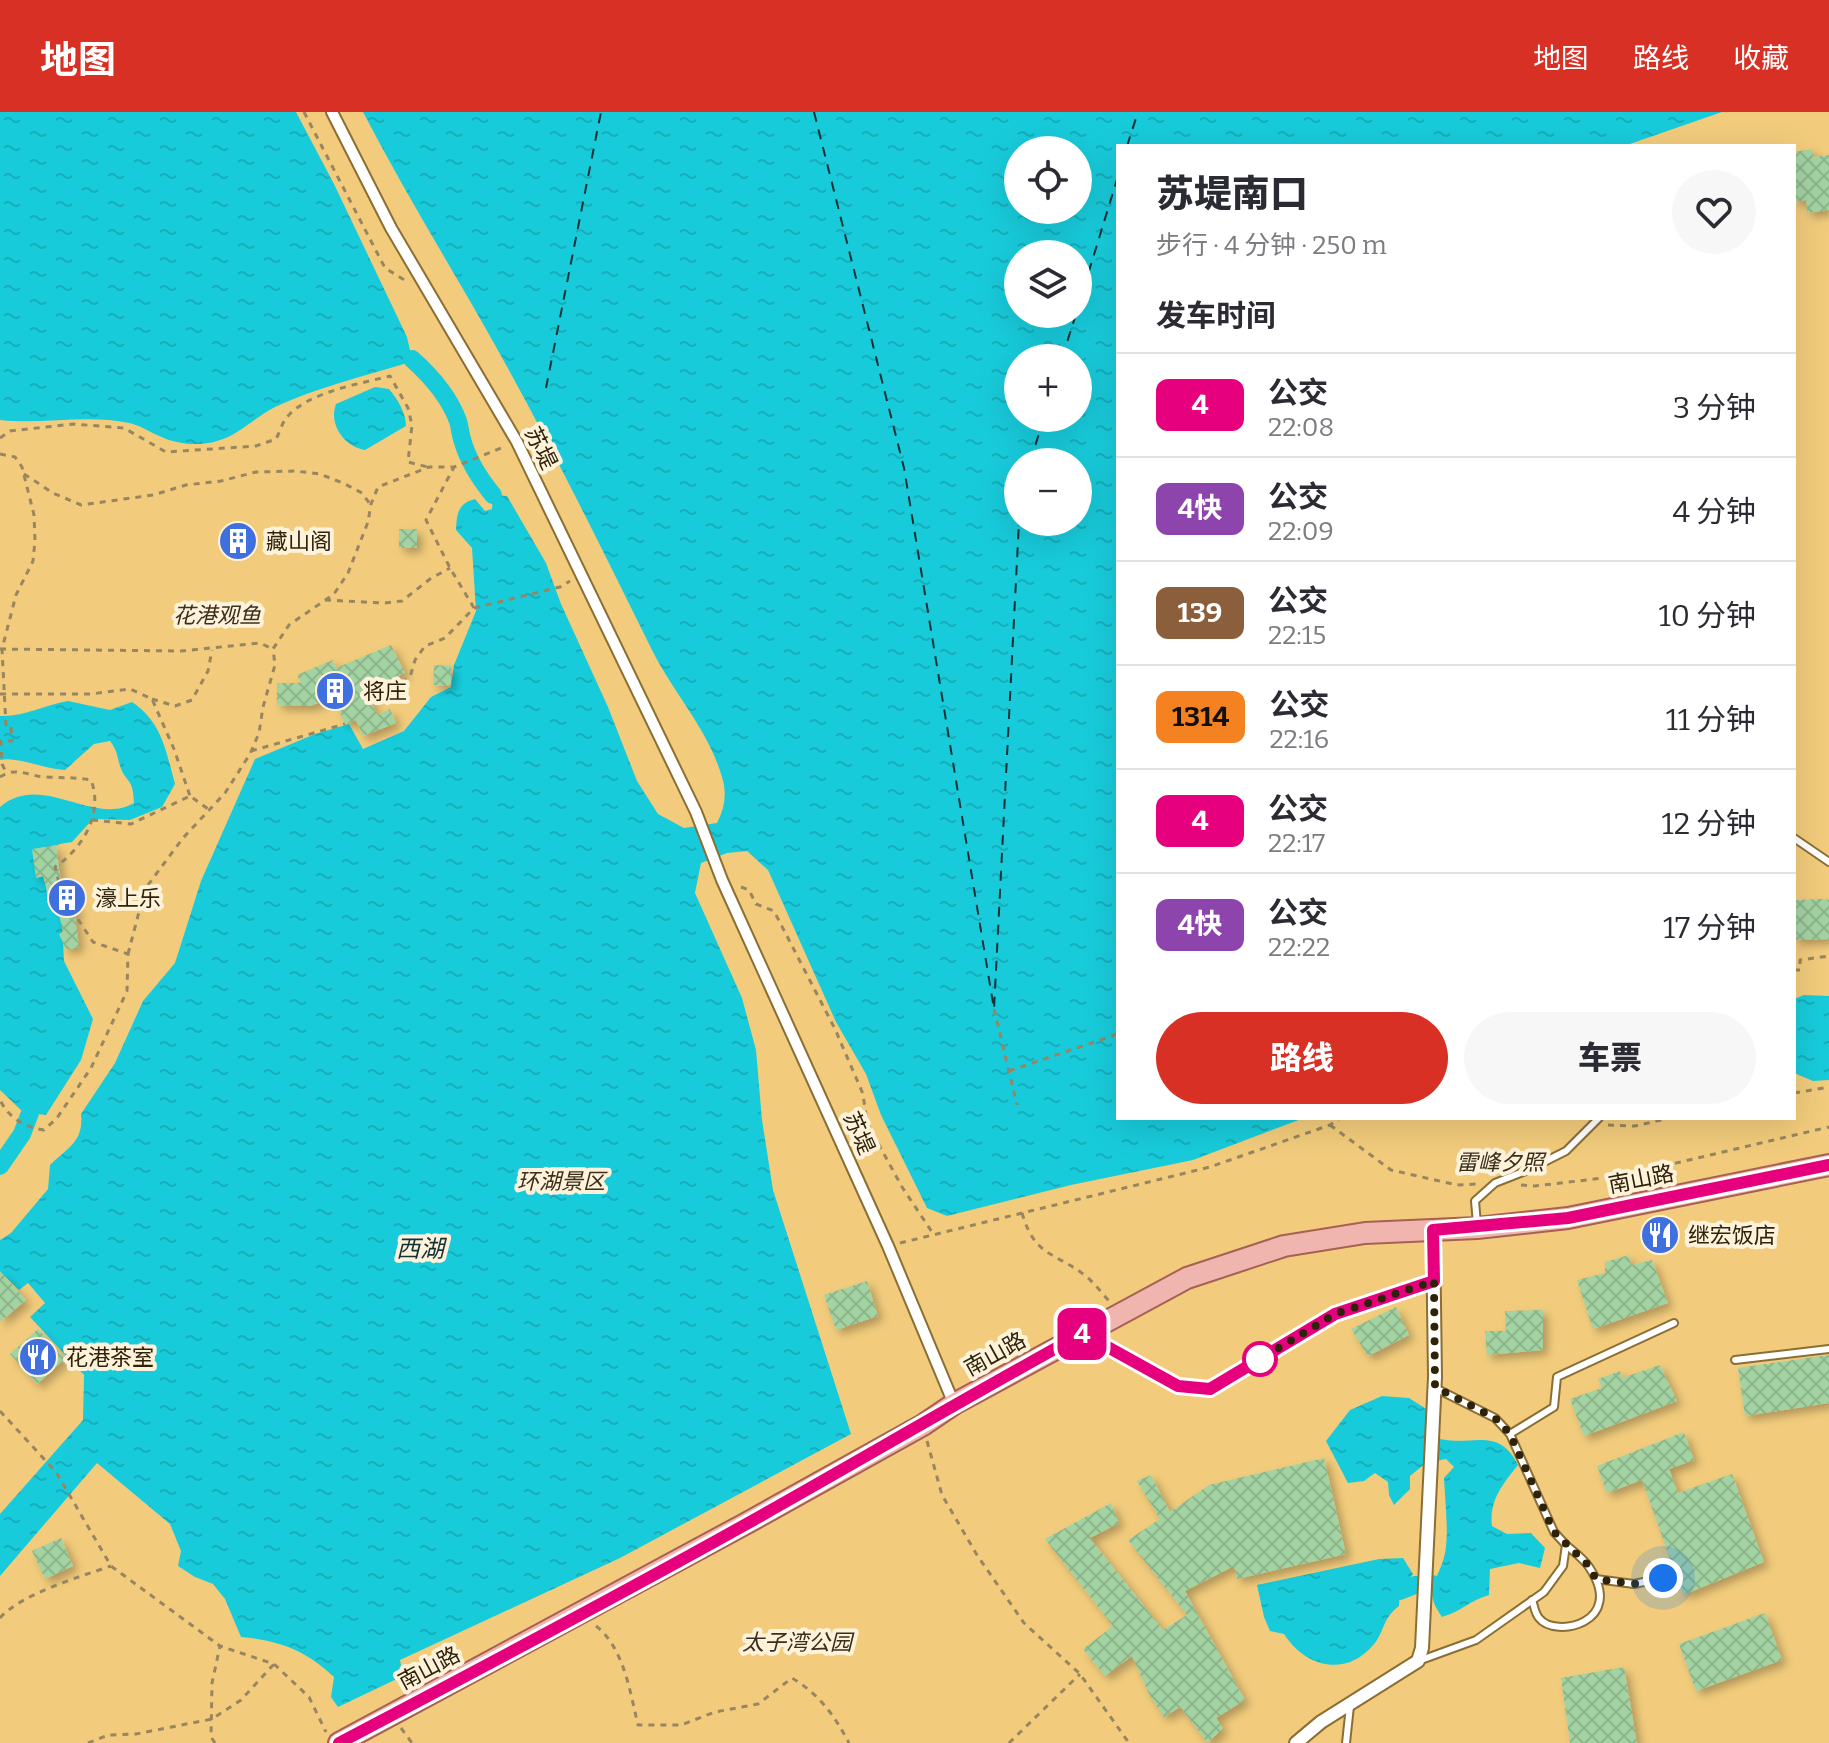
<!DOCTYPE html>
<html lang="zh">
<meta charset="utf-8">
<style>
body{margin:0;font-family:Bitter,"Noto Sans SC",serif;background:#f7f7f7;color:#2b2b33;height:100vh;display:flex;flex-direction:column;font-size:30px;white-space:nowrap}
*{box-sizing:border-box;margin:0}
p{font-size:26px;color:#7c7c81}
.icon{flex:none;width:44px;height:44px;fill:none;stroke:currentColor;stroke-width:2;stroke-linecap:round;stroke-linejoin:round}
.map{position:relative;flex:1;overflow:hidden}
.drawer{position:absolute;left:1116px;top:32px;width:680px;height:976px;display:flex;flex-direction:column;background:#fff;border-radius:0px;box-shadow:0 8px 32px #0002}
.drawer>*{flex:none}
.badge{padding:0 16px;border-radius:12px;font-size:28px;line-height:52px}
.fabs{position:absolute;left:1004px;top:24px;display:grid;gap:16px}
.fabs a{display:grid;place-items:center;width:88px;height:88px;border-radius:50%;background:#fff;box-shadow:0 8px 32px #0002;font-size:40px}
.you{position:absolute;width:40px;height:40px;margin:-20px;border:6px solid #fff;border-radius:50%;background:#1a73e8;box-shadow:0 0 0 12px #1a73e833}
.map>.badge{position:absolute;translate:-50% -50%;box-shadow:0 0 0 4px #fff}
h2{padding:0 40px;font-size:30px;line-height:72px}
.round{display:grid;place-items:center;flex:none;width:84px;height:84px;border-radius:42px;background:#f7f7f7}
.overview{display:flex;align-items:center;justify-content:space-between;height:136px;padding:0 40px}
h1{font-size:38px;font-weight:800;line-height:60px}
.primary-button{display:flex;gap:16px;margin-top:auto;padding:16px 40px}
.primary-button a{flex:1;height:92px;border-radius:48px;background:#d93025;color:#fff;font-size:32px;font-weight:800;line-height:92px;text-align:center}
.primary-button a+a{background:#f7f7f7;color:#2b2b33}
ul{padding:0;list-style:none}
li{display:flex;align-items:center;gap:24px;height:104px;padding:0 40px;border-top:2px solid #e1e1e2}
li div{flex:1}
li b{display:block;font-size:30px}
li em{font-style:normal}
li .badge{min-width:88px;font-weight:700;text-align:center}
header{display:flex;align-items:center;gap:48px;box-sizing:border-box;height:112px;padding:0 40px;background:#d93025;color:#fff}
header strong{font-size:38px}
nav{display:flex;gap:44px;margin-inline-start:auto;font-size:28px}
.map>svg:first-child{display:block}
.green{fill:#f2cc7c;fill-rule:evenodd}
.water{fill:url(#water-ripples);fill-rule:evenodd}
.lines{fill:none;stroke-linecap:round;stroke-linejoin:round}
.canal{stroke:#18cbdb;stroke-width:18}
.ferry{stroke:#123236;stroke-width:2;stroke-dasharray:10 8;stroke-linecap:butt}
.building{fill:url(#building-cross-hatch);filter:url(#shadow)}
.service-casing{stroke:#8a6e34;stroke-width:10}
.pedestrian-casing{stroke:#8a6e34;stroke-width:14}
.minor-casing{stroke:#8a6e34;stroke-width:16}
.primary-casing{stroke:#a76154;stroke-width:24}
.path{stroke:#978661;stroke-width:3;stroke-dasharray:6 6;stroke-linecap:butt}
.service{stroke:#fff;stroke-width:6}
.pedestrian{stroke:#fff;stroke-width:10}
.minor{stroke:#fff;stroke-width:12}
.primary{stroke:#f1b5b0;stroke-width:20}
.line-casing{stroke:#fff;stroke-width:18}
.line{stroke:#e6007e;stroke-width:12}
.walk{stroke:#2e230a;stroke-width:8;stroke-dasharray:0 14.4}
.stop-dot{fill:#fff;stroke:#e6007e;stroke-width:4}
.labels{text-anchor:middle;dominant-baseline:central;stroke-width:8;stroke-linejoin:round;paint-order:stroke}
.street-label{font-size:22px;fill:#2e230a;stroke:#fef2db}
.poi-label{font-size:22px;fill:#2e230a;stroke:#fef2db;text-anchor:start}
.park-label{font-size:22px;font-style:italic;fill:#3a2f1a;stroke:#fef2db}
.water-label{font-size:24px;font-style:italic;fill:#123236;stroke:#fef2db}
</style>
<header>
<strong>地图</strong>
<nav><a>地图</a><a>路线</a><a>收藏</a></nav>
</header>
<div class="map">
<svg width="1829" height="1631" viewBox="0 0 1829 1631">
<defs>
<pattern id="water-ripples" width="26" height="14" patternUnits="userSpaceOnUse" patternTransform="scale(2)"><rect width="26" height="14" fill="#18cbdb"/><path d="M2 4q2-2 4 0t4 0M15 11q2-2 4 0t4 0" fill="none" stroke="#16aebb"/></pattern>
<pattern id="building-cross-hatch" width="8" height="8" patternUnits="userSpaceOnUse" patternTransform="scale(2)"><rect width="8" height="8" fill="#a3d3a3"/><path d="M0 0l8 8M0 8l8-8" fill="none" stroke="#8db58b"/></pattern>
<filter id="shadow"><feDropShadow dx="5" dy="5" stdDeviation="4" flood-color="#0004"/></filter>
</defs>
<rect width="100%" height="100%" fill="#fbe4b4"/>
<path class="green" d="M0,0H1829V1631H0ZM1118,34H1794V1006H1118ZM1018,38H1078V98H1018ZM1018,142H1078V202H1018ZM1018,246H1078V306H1018ZM1018,350H1078V410H1018Z"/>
<g class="water">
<path d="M0,0H296L334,72L407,225L412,247L404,252C361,265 316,276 275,295C255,305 239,323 217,329C198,335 175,332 157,323C148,319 139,313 129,311C85,302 44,313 0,308Z"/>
<path d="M363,0H1722L1624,34H1118V1006H1304L1193,1048L1071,1073L947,1104L927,1096L881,1003L866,962L836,910L768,758L747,739L727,741L701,751L695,781L742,886L756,938L762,1008L773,1078L851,1322L620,1446L400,1548L403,1564L338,1595L331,1585L334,1565C307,1539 279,1528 241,1525L225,1487L213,1472L195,1465L178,1454L181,1439L170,1412L97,1351L0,1464V1402L83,1308L84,1263L30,1205L45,1191L28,1171L19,1178L0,1160V1128L11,1121L48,1077L50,1053C67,1036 84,1030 81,1002L115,951L143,889L175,851L201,769L255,647L315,622L349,612L363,637L404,619L431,585L451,575L454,553L476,499L472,436L456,418C457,402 457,392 475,387L485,399L492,397L493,383L507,384L546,451L561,492L608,595L637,669L658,702L684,716L717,711C725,696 727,681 722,665C708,617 674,582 652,538C603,439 554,339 500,242C455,161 406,83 363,0ZM1018,38H1078V98H1018ZM1018,142H1078V202H1018ZM1018,246H1078V306H1018ZM1018,350H1078V410H1018Z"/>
<path d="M375,275L389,277C397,286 406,301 406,314L365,338C345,335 328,313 336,292Z"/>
<path d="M68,589L110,598L132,590C162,610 166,639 175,672L162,695L130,708L93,707L72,730L60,732L36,743L51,790L61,792L64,849L93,907L81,948L46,1003L23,1000L0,978V695C42,659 93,715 134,691C133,664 126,672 120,654C117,644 117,638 110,629L94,632L65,658C44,657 17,644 0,648V604C24,605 44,593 68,589Z"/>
<path d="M1804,883L1829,884V968L1813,969L1794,961V887Z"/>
<path d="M1382,1284L1409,1286L1431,1300V1324C1467,1339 1497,1310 1518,1353C1502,1373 1489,1389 1492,1414L1507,1422L1531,1421L1545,1436L1540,1456L1519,1451L1490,1457L1489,1483C1471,1488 1460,1500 1442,1505C1421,1475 1439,1470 1445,1441C1449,1423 1445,1386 1444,1366L1454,1355L1446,1347L1426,1351L1410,1364V1377L1394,1393L1389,1383L1388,1370L1375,1361L1364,1369L1348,1371L1326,1329L1350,1298Z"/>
<path d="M1403,1446L1413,1462L1400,1479L1399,1494C1383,1506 1385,1517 1375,1531C1347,1566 1306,1556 1284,1522L1270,1519L1264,1505L1257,1473L1379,1447Z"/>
</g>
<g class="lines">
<g class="canal">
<path d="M412,247C431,264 449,284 458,309C460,315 460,321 462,327C468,349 479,366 493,383"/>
<path d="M0,1054L22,1022L30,1001"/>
<path d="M1400,1479L1415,1473L1432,1472"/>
</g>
<g class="ferry">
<path d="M814,0L904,356L994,897L1019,410"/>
<path d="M1127,34L1138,0"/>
<path d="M1078,195L1118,64"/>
<path d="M1062,246L1076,202"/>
<path d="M546,276L601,0"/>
<path d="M1030,350L1044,306"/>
</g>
</g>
<g class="building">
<path d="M1812,37L1814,45L1829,43V98L1807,101L1806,88L1794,90V40Z"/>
<rect x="399" y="417" width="18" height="19"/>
<circle cx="238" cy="428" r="8"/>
<path d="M391,533L405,561L366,578L377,603L390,597L396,611L363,624L356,608L345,612L334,585L310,594L277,593V571H301L297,563L333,548L336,556Z"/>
<path d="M434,553L451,554V574L433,573Z"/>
<path d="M56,733L62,777L71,775L78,801L75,803L79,835L66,838L59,822L63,820L55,786L48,787L44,764L36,766L32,737Z"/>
<path d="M1823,787L1829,788V827L1794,828V788Z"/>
<path d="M1629,1143L1631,1153L1652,1148L1668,1191L1593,1217L1577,1168L1605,1161V1150Z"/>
<path d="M0,1159L26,1188L0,1210Z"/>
<path d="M867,1169L878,1204L836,1218L824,1183Z"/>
<path d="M1396,1195L1409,1223L1368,1244L1351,1217Z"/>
<path d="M1543,1198V1238L1487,1243L1485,1219H1506L1505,1199Z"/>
<path d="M38,1217L65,1247L37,1272L10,1242Z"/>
<path d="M1829,1243V1291L1745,1304L1738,1256Z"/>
<path d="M1660,1253L1677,1289L1584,1324L1570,1287L1602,1276L1598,1267L1620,1259L1622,1266Z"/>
<path d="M1684,1320L1694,1348L1669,1357L1678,1381L1732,1362L1764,1450L1683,1483L1642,1368L1607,1381L1597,1354Z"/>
<path d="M1324,1346L1346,1442L1237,1467L1234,1454L1185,1479L1245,1588L1216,1606L1223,1616L1208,1631L1180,1595L1164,1605L1149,1582L1132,1544L1105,1564L1083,1537L1113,1514L1045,1427L1111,1391L1119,1411L1090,1426L1163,1518L1187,1503L1128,1428L1160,1407L1137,1369L1151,1363L1170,1400L1209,1373Z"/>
<path d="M61,1426L73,1454L45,1467L32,1439Z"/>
<path d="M1765,1501L1782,1548L1696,1579L1679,1532Z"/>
<path d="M1624,1555L1637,1631H1570L1561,1566Z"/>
</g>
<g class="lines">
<g class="service-casing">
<g id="service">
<path d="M1794,726L1829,750"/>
<path d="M1477,1112L1475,1089L1495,1071L1528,1058L1566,1039L1599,1006"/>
<path d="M1090,1222L1095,1228L1178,1274L1210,1277L1335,1202L1434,1169"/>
<path d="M1735,1248L1829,1237"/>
<path d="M1510,1322L1554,1295L1557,1265L1674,1211"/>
<path d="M1596,1467L1634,1472L1663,1466"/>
<path d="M1532,1488C1534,1493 1535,1502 1539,1506C1555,1527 1627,1511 1589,1455C1583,1446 1574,1440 1566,1433"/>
<path d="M1421,1548L1476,1528L1544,1480L1563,1454L1566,1433L1554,1420L1510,1322L1495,1306L1435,1276"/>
<path d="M1346,1631L1350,1594"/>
</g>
</g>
<g class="pedestrian-casing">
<path id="pedestrian" d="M332,0L391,116L517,330L696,700L722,768L888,1134L954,1292"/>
</g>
<g class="minor-casing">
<path id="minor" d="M1296,1631L1321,1610L1418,1549L1422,1536L1435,1265L1433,1118"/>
</g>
<g class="primary-casing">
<path id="primary" d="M339,1631L745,1412L923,1313L954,1292L1187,1166L1284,1134L1365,1121L1477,1116L1568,1106L1829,1053"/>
</g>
<g class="path">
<path d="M304,0L385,156L406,169"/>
<path d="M0,326L10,319L73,312L124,316L166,340L256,334L276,327C280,320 282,310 288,304C309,280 359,272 390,264L408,296L412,313L408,350L428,355"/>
<path d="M0,342L15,345L22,355L34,403L35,429L33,449L16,483L2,537L6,614H11L12,629H1L2,652L6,660"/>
<path d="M24,362L53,381L81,393L153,383L186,373L221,369L256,360L295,359L320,362L345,372L362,381L370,392"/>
<path d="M325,488L384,491L402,489L430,467L450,456"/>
<path d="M474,496L560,475L570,469"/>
<path d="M0,537L181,539L260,531L273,537"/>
<path d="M0,582H91L130,577L152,587L174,637L190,684"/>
<path d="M152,587L175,594L192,588L208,559L212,538"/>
<path d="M371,589L410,565L415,548L425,534L445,526L474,496L450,456L426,408L454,355"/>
<path d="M251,639L345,612"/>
<path d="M0,665C16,654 28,664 45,665C61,666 75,665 91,668C104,702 82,737 55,755L62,783L93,830L128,842L127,879L91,956L57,1006L44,1018C24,1015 9,1006 0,988"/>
<path d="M92,708L131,712L190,684L208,697"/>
<path d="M741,775L749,778L756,792L774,799L835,917L863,982L867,1011L902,1075L934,1123"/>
<path d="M128,842L145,777L183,726L225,681L250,642L259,621L263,595L275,553L273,537L289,513L334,482L348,461L368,410L371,392L378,375L429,355H454L506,334"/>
<path d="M1794,858H1800V848L1829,844"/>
<path d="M994,897L1017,993"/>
<path d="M1009,959L1118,922"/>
<path d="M1794,981L1829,975"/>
<path d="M1330,1013L1391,1058L1457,1073L1478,1072"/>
<path d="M1608,1013L1635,1014L1670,1006"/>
<path d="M1521,1073L1535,1074L1621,1064L1829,1015"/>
<path d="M1022,1101C1035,1146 1056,1140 1087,1165C1095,1172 1102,1181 1109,1189"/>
<path d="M900,1131L1210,1055L1330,1013L1340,1006"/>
<path d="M0,1299L56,1360L111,1454L220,1534"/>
<path d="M927,1329L942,1383L977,1443L1024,1511L1080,1562L1129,1631"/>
<path d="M0,1506C21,1482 79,1465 111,1454"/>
<path d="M596,1514C624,1536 630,1580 638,1613H681L715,1600L758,1592L792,1566C820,1583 834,1603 849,1631"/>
<path d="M401,1616L412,1631"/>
<path d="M88,1631L108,1623L136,1622L212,1607L241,1588L274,1552"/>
<path d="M215,1631L211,1625L212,1571L220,1534L274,1552L309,1585L326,1620"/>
<path d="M1009,1631L1080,1562"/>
</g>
<use href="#service" class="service"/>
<use href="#pedestrian" class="pedestrian"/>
<use href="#minor" class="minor"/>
<use href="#primary" class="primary"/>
</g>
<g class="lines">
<g class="line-casing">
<path id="line" d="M339,1631C476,1559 614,1486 750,1410C862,1347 974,1281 1087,1219L1095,1228L1178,1274L1210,1277L1335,1202L1434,1169L1433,1118L1568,1106L1829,1053"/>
</g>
<use href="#line" class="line"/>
<path class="walk" d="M1260,1247L1257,1249L1335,1202L1434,1169L1435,1275L1495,1306L1510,1322L1554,1420L1587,1452L1596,1467L1634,1472L1663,1466"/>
</g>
<defs>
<g id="building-disc" transform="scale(2)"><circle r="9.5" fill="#406fe0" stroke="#fef2db"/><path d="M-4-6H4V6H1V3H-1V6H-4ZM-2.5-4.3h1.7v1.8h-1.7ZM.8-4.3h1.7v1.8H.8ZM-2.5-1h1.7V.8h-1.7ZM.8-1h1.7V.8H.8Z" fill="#fff"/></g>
<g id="restaurant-disc" transform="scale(2)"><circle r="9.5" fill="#406fe0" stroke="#fef2db"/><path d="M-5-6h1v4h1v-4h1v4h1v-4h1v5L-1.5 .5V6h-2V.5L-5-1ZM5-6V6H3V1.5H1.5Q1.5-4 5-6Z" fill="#fff"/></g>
</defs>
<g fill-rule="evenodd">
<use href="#building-disc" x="238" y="429"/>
<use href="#building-disc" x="335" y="579"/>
<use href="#building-disc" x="67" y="786"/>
<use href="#restaurant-disc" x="1660" y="1123"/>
<use href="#restaurant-disc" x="38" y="1245"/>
</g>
<circle class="stop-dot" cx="1260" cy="1247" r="16"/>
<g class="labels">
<g class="street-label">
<text transform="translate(541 336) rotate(64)">苏堤</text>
<text transform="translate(859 1021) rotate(66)">苏堤</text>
<text transform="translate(1641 1067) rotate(-11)">南山路</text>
<text transform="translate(995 1242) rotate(-29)">南山路</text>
<text transform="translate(429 1556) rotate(-28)">南山路</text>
</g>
<g class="poi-label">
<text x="266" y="429">藏山阁</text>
<text x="363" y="579">将庄</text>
<text x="95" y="786">濠上乐</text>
<text x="1688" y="1123">继宏饭店</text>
<text x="66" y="1245">花港茶室</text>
</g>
<g class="park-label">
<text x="217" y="503">花港观鱼</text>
<text x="1500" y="1050">雷峰夕照</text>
<text x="561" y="1069">环湖景区</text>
<text x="797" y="1530">太子湾公园</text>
</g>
<g class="water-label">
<text x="420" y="1137">西湖</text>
</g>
</g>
</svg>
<div class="fabs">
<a><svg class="icon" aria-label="locate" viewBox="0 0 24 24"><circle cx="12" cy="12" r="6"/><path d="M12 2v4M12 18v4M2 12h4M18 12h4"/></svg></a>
<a><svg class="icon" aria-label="layers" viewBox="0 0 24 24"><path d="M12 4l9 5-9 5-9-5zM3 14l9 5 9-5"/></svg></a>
<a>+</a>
<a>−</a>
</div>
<div class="you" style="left:1663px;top:1466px"></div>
<b class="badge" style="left:1082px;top:1222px;background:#e6007e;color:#fff">4</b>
<section class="drawer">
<div class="overview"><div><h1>苏堤南口</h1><p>步行 · 4 分钟 · 250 m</p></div><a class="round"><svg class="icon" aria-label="heart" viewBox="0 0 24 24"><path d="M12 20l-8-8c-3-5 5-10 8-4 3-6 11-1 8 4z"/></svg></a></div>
<h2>发车时间</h2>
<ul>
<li><span class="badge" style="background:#e6007e;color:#fff">4</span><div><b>公交</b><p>22:08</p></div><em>3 分钟</em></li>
<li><span class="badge" style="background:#8e44ad;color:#fff">4快</span><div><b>公交</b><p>22:09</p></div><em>4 分钟</em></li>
<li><span class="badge" style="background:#8b5e3c;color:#fff">139</span><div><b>公交</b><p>22:15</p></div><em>10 分钟</em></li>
<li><span class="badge" style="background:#f58220;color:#111">1314</span><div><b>公交</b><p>22:16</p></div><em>11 分钟</em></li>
<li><span class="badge" style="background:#e6007e;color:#fff">4</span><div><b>公交</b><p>22:17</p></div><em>12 分钟</em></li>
<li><span class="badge" style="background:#8e44ad;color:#fff">4快</span><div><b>公交</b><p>22:22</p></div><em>17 分钟</em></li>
</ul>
<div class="primary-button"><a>路线</a><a>车票</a></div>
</section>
</div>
